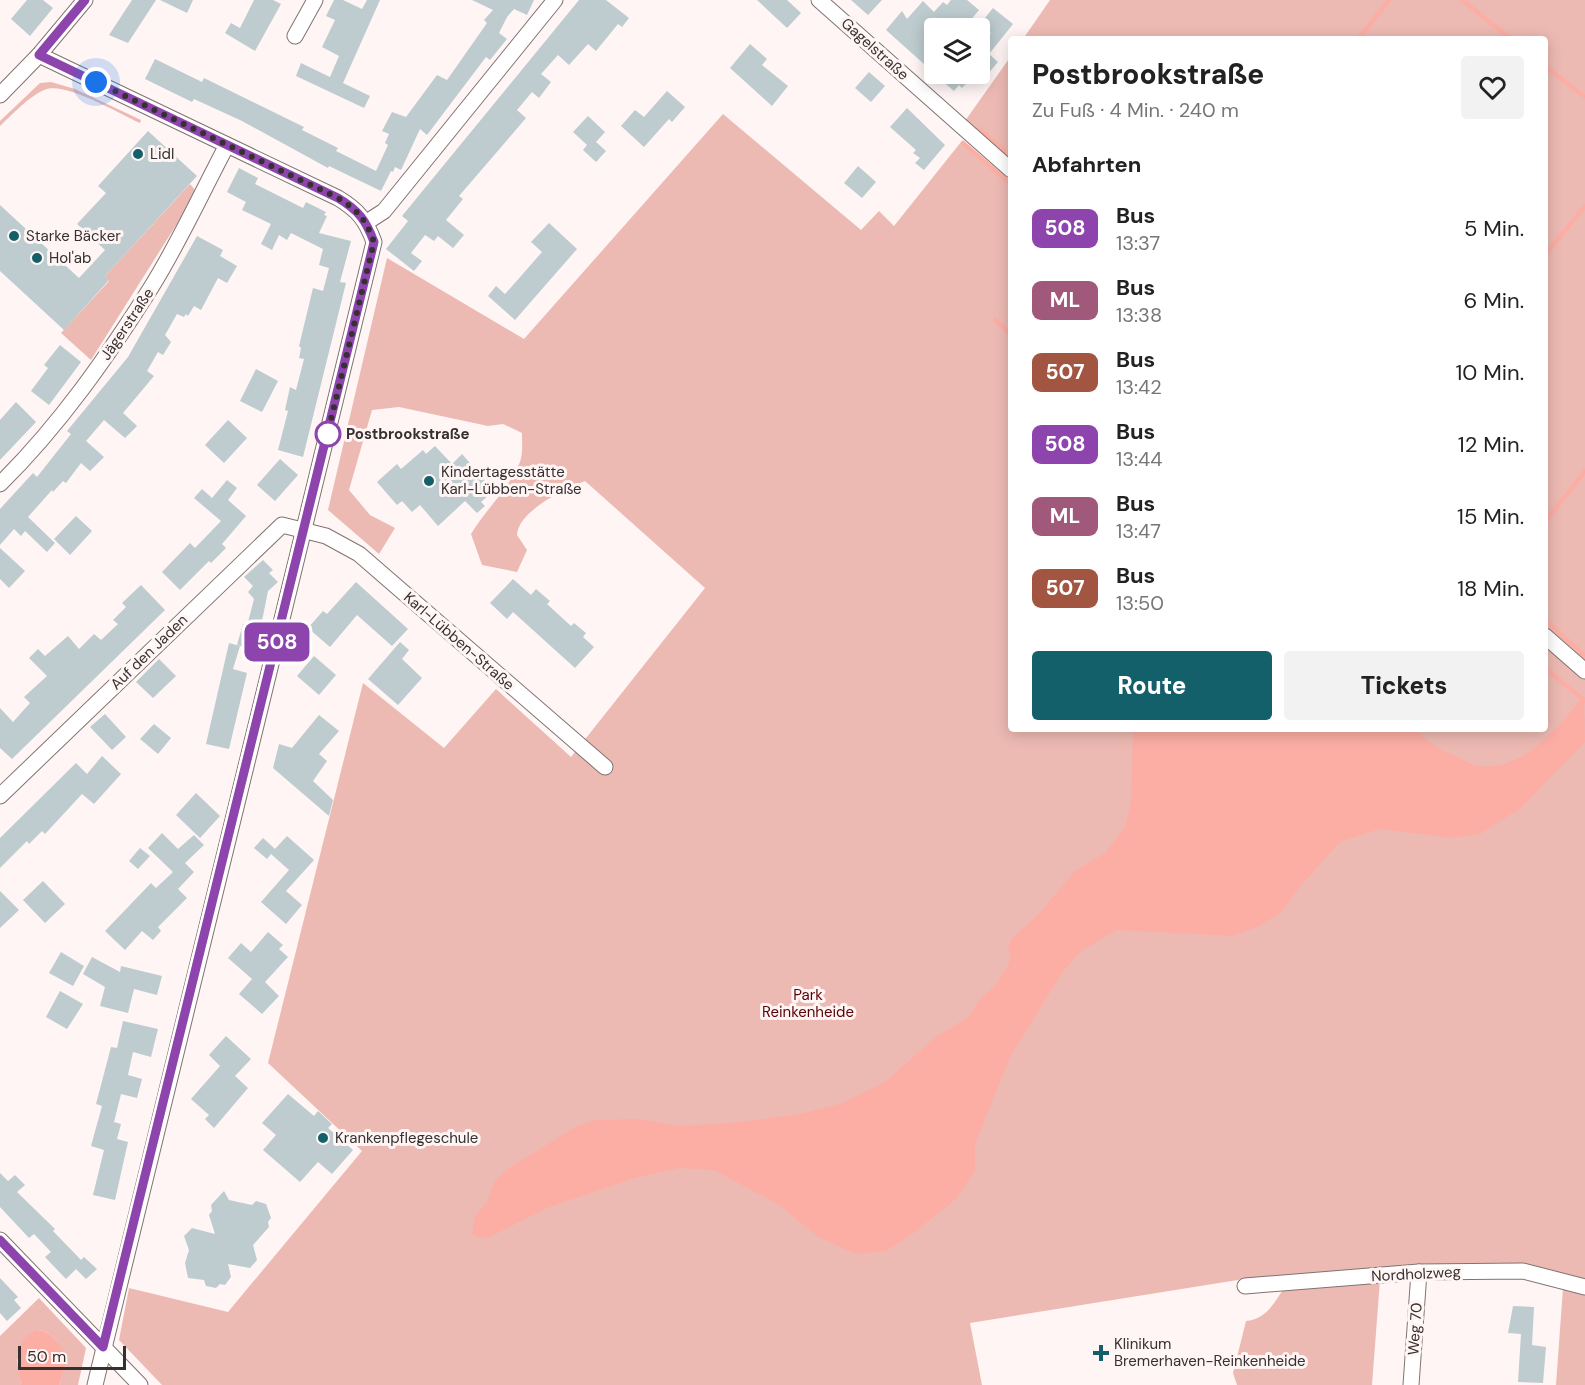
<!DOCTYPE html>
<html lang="de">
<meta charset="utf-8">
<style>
body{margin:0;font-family:"DM Sans",sans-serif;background:#f2f2f2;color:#222;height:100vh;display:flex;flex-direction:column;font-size:22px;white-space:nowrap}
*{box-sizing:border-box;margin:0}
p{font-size:20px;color:#767676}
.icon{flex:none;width:33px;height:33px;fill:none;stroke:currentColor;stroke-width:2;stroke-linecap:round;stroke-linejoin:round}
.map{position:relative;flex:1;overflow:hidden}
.panel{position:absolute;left:1008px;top:36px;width:540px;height:696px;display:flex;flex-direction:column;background:#fff;border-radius:6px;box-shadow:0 3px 15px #0003}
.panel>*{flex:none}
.badge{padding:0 12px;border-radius:9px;font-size:21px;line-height:39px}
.fabs{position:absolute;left:924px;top:18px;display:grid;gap:12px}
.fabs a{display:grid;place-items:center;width:66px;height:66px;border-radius:6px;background:#fff;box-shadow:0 3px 15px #0003;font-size:30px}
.scale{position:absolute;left:18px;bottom:15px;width:108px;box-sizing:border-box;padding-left:6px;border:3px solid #363030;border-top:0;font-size:16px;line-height:21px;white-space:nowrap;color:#363030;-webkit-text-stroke:4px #fef5f4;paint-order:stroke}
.you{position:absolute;width:30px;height:30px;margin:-15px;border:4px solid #fff;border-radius:50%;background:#1a73e8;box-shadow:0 0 0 9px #1a73e833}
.map>.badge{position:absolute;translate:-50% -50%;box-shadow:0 0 0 3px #fff}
h2{padding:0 24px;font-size:22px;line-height:54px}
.round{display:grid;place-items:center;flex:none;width:63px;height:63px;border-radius:6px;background:#f2f2f2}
.overview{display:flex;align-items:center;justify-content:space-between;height:102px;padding:0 24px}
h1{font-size:28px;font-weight:800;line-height:45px}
.primary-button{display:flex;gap:12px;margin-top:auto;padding:12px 24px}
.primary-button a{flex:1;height:69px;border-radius:6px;background:#13606b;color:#fff;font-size:24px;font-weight:800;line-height:69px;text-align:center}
.primary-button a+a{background:#f2f2f2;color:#222}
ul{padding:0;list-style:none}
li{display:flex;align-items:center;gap:18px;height:72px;padding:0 24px}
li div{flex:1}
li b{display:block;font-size:22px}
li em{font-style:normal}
li .badge{min-width:66px;font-weight:700;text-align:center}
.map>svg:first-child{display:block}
.green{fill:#edbab3}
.water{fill:#fcaea4}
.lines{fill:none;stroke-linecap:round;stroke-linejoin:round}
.stream{stroke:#fcaea4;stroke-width:4.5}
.building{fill:#becccf}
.minor-casing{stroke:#807371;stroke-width:17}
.minor{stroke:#fff;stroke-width:15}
.line-casing{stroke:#fff;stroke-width:14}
.line{stroke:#8e44ad;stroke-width:9}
.walk{stroke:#363030;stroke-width:6;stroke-dasharray:0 10.8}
.poi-dot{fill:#13606b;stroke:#fef5f4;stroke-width:2}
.stop-dot{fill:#fff;stroke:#8e44ad;stroke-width:3}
.labels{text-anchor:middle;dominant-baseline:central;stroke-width:6;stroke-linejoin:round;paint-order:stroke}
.street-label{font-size:15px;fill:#363030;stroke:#fef5f4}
.poi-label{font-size:15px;fill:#363030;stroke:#fef5f4;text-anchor:start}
.stop-label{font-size:15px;font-weight:bold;fill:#363030;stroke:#fef5f4;text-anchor:start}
.park-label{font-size:15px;fill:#5d0004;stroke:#fef5f4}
</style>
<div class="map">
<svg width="1585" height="1385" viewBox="0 0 1585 1385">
<rect width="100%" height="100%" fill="#fef5f4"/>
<g class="green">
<path d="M1050,0H1585V663L1545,628V39H1023Z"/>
<path d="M1011,56V161L965,121Z"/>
<path d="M51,82L75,89L141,120L140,123C120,114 63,80 44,90C28,97 13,114 0,126V121L40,83Z"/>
<path d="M723,114L861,230L879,211L894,226L961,142L1011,185V729H1545V645L1585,679V1281L1523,1264L1244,1279L970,1323L982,1385H162L119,1340L129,1288L228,1312L362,1151L268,1063L363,683L444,748L496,689L571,757L705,588L585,481C566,488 518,511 517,535L527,550L517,572L482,565L471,534C486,509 509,489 520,462C523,454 522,442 522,433L503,424L488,426L399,407L372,410L349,490L370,515L395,528L379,554L328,510L387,258L524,339Z"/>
<path d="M190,184L197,192L91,360L61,333L109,281L105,276Z"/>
<path d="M1380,1280L1372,1385H1237L1233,1373L1246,1321C1269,1319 1275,1299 1289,1282Z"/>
<path d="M1563,1288L1585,1295V1385H1556Z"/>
<path d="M39,1298L86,1348L78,1385H59L67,1358C60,1345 54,1332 38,1330L17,1360L21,1385H0V1336Z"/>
</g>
<g class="water">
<path d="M1584,695L1585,742L1521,808L1480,834L1452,838L1380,829L1340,842L1297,890L1282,912L1257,927L1232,936L1117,930L1081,951L1062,973L1011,1055L975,1144V1170L957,1198L914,1233L886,1251L855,1254L817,1236L779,1205L714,1170L679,1168L635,1178L547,1208L486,1239L472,1234L475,1216L487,1202L494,1182L509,1168L577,1126L596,1120L640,1119L676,1126L731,1123L800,1114L843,1103L885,1082L936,1037L968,1017L981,998L995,986L1006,969L1011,957L1008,948L1012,938L1038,915L1075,871L1105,853L1125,827L1131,802L1133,729H1416C1427,742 1437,747 1453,755C1460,758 1470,765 1478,766C1524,772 1559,726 1584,695Z"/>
<path d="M38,1330C54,1332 60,1345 68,1358L59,1385H21C17,1363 12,1339 38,1330Z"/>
</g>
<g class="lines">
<g class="stream">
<path d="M1462,0L1511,39"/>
<path d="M1358,39L1389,0"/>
<path d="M1545,66L1585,97"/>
<path d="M979,129L1011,156"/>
<path d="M963,143L1011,184"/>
<path d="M1545,255L1585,206"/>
<path d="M995,320L1011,334"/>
<path d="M1545,522L1585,471"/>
<path d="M1545,620L1585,656"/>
<path d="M1545,668L1585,701"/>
</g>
</g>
<g class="building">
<path d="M27,0H43L53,8L30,36L11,19Z"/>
<path d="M132,0H156L128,43L109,35Z"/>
<path d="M160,0H193L187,13Z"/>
<path d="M254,0H273L281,4L255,51L225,33L231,23L240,28Z"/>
<path d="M334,0H343L362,9L367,0H380L343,83L370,96L364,108L296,76L301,63L330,77L339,56L322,47L335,20L326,16Z"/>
<path d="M472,0H534L527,15L514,9L507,17L499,33L507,39L490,60L486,57L427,135L420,129L401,170L395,167L393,172L391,171L381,191L329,166L328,168L317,162L242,121L194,99L192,102L145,79L155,59L202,82L204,78L304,127L302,130L338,148L336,151L376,171L388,145L385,143L389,134L382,131L392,112L406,117L437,75L447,80L487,23L484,20L493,10Z"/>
<path d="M579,0H606L629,18L622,27L618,24L596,51L588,44L569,65L558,55L541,74L551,82L539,98L532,92L517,110L526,118L459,196L463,199L446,220L464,235L453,248L438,236L434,241L425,235L411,253L422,261L414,271L386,249L408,221L402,216Z"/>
<path d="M757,0H787L801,13L787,28Z"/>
<path d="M851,0H882L868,15Z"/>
<path d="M951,0H967L979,10L964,28L951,21L946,27L934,17V73L886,30L902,11L907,19L923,1L934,12L943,2L947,5Z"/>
<path d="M993,8L1013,24L989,54L998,62L986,76L980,70V46L991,33L980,24Z"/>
<path d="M750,44L767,59L762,65L788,86L772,106L730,68Z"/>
<path d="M869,72L885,86L871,102L855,88Z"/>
<path d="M946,74H945H975L962,88L959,85L954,91L941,80Z"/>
<path d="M667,91L685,107L672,122L669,119L644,147L621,126L635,110L644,117Z"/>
<path d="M907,108L945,145L924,170L915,163L920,158L913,153L916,150L890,127Z"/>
<path d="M588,116L605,132L596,142L606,151L596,162L583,150L587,145L573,132Z"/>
<path d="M148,131L197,176L105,276L109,280L64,330L0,271V205L79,278L105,250L77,224L106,193L98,186Z"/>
<path d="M858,166L876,182L862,198L844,183Z"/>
<path d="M239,168L258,178L255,184L303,208L306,202L326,212L324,215L327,216L319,233L351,241L340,282L346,283L303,457L278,450L288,411L285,410L290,387L296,390L304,359L299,358L301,348L299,346L313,288L323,291L329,268L319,265L323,249L291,233L287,240L279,235L272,250L261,244L271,224L242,210L246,202L227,192Z"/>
<path d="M549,223L577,249L515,320L488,296L496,286L505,294L521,276L542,252L531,242Z"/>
<path d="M197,236L223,250L220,256L237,266L227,283L218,278L201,310L194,306L188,316L186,314L184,317L177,314L165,335L171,342L163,355L158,352L147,371L154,376L123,413L137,426L125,438L104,420L86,441L104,457L90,471L81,463L66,483L63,481L53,492L52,490L28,517L55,543L47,552L25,531L21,536L14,529L0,545V509L33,473L37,477L71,434L67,431L128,357Z"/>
<path d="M60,345L81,362L49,405L31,391L48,368L44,365Z"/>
<path d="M256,369L278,381L262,412L240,401Z"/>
<path d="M16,402L36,422L0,460V420Z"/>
<path d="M228,420L247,438L224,463L205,445Z"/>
<path d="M435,446L452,464L462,454L485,480L480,484L490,494L481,502L485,506L477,513L465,501L438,526L420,505L412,512L402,501L397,505L377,482L397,464L401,469L423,450L426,454Z"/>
<path d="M280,459L298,475L275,501L257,485Z"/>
<path d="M227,480L237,488L228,500L246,516L222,544L226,548L211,563L209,561L180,590L162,572L190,543L195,548L221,521L194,498L202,489L212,498Z"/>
<path d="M76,516L92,531L70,555L54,539Z"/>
<path d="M0,548L25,571L9,588L0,579Z"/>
<path d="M263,560L273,570L269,573L278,582L268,591L256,651L237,645L243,624L247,626L254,599L248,592L253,586L244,577Z"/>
<path d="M513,579L531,595L536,589L550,601L547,604L571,626L574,623L586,633L583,637L594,647L575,668L513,612L507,619L490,603Z"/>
<path d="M356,582L408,629L392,646L357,615L330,647L308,628L323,611L327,614Z"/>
<path d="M141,585L165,610L12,759L0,748V708L13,722L30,703L24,697L47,676L29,658L38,649L45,656L68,636L79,649L94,634L101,640L118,624L113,620L126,607L122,603Z"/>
<path d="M400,642L409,650L402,659L422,678L398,705L368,679Z"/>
<path d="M229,643L240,646L233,669L247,673L229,749L206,744Z"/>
<path d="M314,656L336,675L319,695L297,676Z"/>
<path d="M159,659L176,676L153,698L136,682Z"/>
<path d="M105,714L126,737L112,750L90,727Z"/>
<path d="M319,715L339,731L319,754L327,761L313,781L333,800L329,816L273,768L279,744L292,748Z"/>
<path d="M154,724L171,738L158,754L140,739Z"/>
<path d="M102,756L121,774L94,804L82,794L45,834L42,831L29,844L27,841L0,868V838L76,763L87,774Z"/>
<path d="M196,793L220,816L200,838L176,815Z"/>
<path d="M162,833L178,849L194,835L204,845L185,863L194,872L178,889L187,898L158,927L161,931L153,940L142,931L125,950L105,931L151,883L156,888L173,872L148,848Z"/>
<path d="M287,836L314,860L286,891L302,905L286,924L261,902L289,870L271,854L267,859L254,848L263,838L275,849Z"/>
<path d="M140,848L150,856L138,869L129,861Z"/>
<path d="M43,881L65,904L45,923L23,900Z"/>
<path d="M0,891L19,910L0,928Z"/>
<path d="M268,932L283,945L279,949L288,957L265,982L279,996L262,1014L239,994L252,979L228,958L241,943L251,952Z"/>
<path d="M61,952L84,966L73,986L49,973Z"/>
<path d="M92,957L120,972L121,966L162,976L157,995L134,989L128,1013L100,1006L105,987L83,974Z"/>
<path d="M60,991L83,1004L67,1029L46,1017Z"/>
<path d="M123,1021L158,1029L151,1057L133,1052L128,1075L142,1079L137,1098L121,1094L114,1122L121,1124L117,1139L128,1142L115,1200L93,1195L104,1150L91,1146L102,1106L96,1104L111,1047L117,1048Z"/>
<path d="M226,1036L251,1059L235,1076L248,1088L214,1128L205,1119L209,1115L191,1099L220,1066L209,1055Z"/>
<path d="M288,1094L314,1116L318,1111L332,1124L328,1128L353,1150L332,1174L318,1162L300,1182L263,1150L276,1135L262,1123Z"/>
<path d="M0,1173L8,1181L15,1175L25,1185L17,1192L55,1229L53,1231L81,1260L84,1257L97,1269L86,1279L76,1269L66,1279L45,1257L51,1252L34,1234L29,1238L0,1207Z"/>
<path d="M224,1191L229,1200L252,1205L256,1201L266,1204L271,1218L268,1222L269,1227L253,1245L257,1260L250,1268L228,1264L231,1277L225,1285L220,1284L216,1288L206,1286L204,1280L188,1278L185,1263L189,1250L184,1236L192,1228L215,1234L209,1215L212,1211L211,1205Z"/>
<path d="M0,1278L18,1297L14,1300L21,1308L7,1321L0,1313Z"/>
<path d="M1513,1306L1534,1307L1532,1345L1546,1347L1543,1383L1518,1382L1521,1334L1508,1333Z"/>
</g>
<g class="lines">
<g class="minor-casing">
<g id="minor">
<path d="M819,0L1011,170"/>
<path d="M295,36L315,0"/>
<path d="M39,55L338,198C358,210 366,220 374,242L95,1385"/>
<path d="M0,95L39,55L85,0"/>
<path d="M367,222L384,211L555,0"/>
<path d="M0,484C59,426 108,356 152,286C180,241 202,192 227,145"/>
<path d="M1545,636L1585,671"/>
<path d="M0,796L282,525L326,536L359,554L605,767"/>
<path d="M0,1240L140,1385"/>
<path d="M1245,1286L1419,1272L1523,1271L1585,1287"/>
<path d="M1411,1385L1419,1272"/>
</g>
</g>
<use href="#minor" class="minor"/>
</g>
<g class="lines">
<g class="line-casing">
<path id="line" d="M0,1240L103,1347L374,242C366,220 358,210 338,198L39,55L85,0"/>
</g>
<use href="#line" class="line"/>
<path class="walk" d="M96,82L338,198C358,210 366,220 374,242L327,436L328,434"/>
</g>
<g class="poi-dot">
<circle cx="138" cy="154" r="6"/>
<circle cx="14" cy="236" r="6"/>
<circle cx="37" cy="258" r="6"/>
<circle cx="429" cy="481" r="6"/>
<circle cx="323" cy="1138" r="6"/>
<path d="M1098 1344h6v6h6v6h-6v6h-6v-6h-6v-6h6z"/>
</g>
<circle class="stop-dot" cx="328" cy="434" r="12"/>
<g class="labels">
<g class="street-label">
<text transform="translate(875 49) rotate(42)">Gagelstraße</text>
<text transform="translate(127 324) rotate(-56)">Jägerstraße</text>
<text transform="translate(459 641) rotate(41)">Karl-Lübben-Straße</text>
<text transform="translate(149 652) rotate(-44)">Auf den Jaden</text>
<text transform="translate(1416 1274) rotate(-3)">Nordholzweg</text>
<text transform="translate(1415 1329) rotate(-86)">Weg 70</text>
</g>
<g class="poi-label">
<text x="150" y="154">Lidl</text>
<text x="26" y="236">Starke Bäcker</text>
<text x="49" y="258">Hol'ab</text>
<text x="441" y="472">Kindertagesstätte<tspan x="441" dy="17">Karl-Lübben-Straße</tspan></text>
<text x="335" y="1138">Krankenpflegeschule</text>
<text x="1114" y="1344">Klinikum<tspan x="1114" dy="17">Bremerhaven-Reinkenheide</tspan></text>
</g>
<g class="stop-label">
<text x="346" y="434">Postbrookstraße</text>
</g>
<g class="park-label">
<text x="808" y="995">Park<tspan x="808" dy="17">Reinkenheide</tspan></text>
</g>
</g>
</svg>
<div class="fabs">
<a><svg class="icon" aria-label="layers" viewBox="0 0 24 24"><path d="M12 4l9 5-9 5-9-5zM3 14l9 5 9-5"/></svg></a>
</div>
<div class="scale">50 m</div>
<div class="you" style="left:96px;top:82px"></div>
<b class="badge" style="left:277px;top:642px;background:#8e44ad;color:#fff">508</b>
<section class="panel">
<div class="overview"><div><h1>Postbrookstraße</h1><p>Zu Fuß · 4 Min. · 240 m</p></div><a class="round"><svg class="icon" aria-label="heart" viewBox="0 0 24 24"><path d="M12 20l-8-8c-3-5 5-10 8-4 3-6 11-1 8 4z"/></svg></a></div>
<h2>Abfahrten</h2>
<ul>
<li><span class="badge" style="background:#8e44ad;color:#fff">508</span><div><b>Bus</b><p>13:37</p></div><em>5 Min.</em></li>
<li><span class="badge" style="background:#a0587b;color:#fff">ML</span><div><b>Bus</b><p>13:38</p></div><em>6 Min.</em></li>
<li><span class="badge" style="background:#a25641;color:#fff">507</span><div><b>Bus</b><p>13:42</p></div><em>10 Min.</em></li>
<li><span class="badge" style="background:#8e44ad;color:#fff">508</span><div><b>Bus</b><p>13:44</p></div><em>12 Min.</em></li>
<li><span class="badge" style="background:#a0587b;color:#fff">ML</span><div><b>Bus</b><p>13:47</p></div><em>15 Min.</em></li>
<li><span class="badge" style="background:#a25641;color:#fff">507</span><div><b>Bus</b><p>13:50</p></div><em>18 Min.</em></li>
</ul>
<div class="primary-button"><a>Route</a><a>Tickets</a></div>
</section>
</div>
